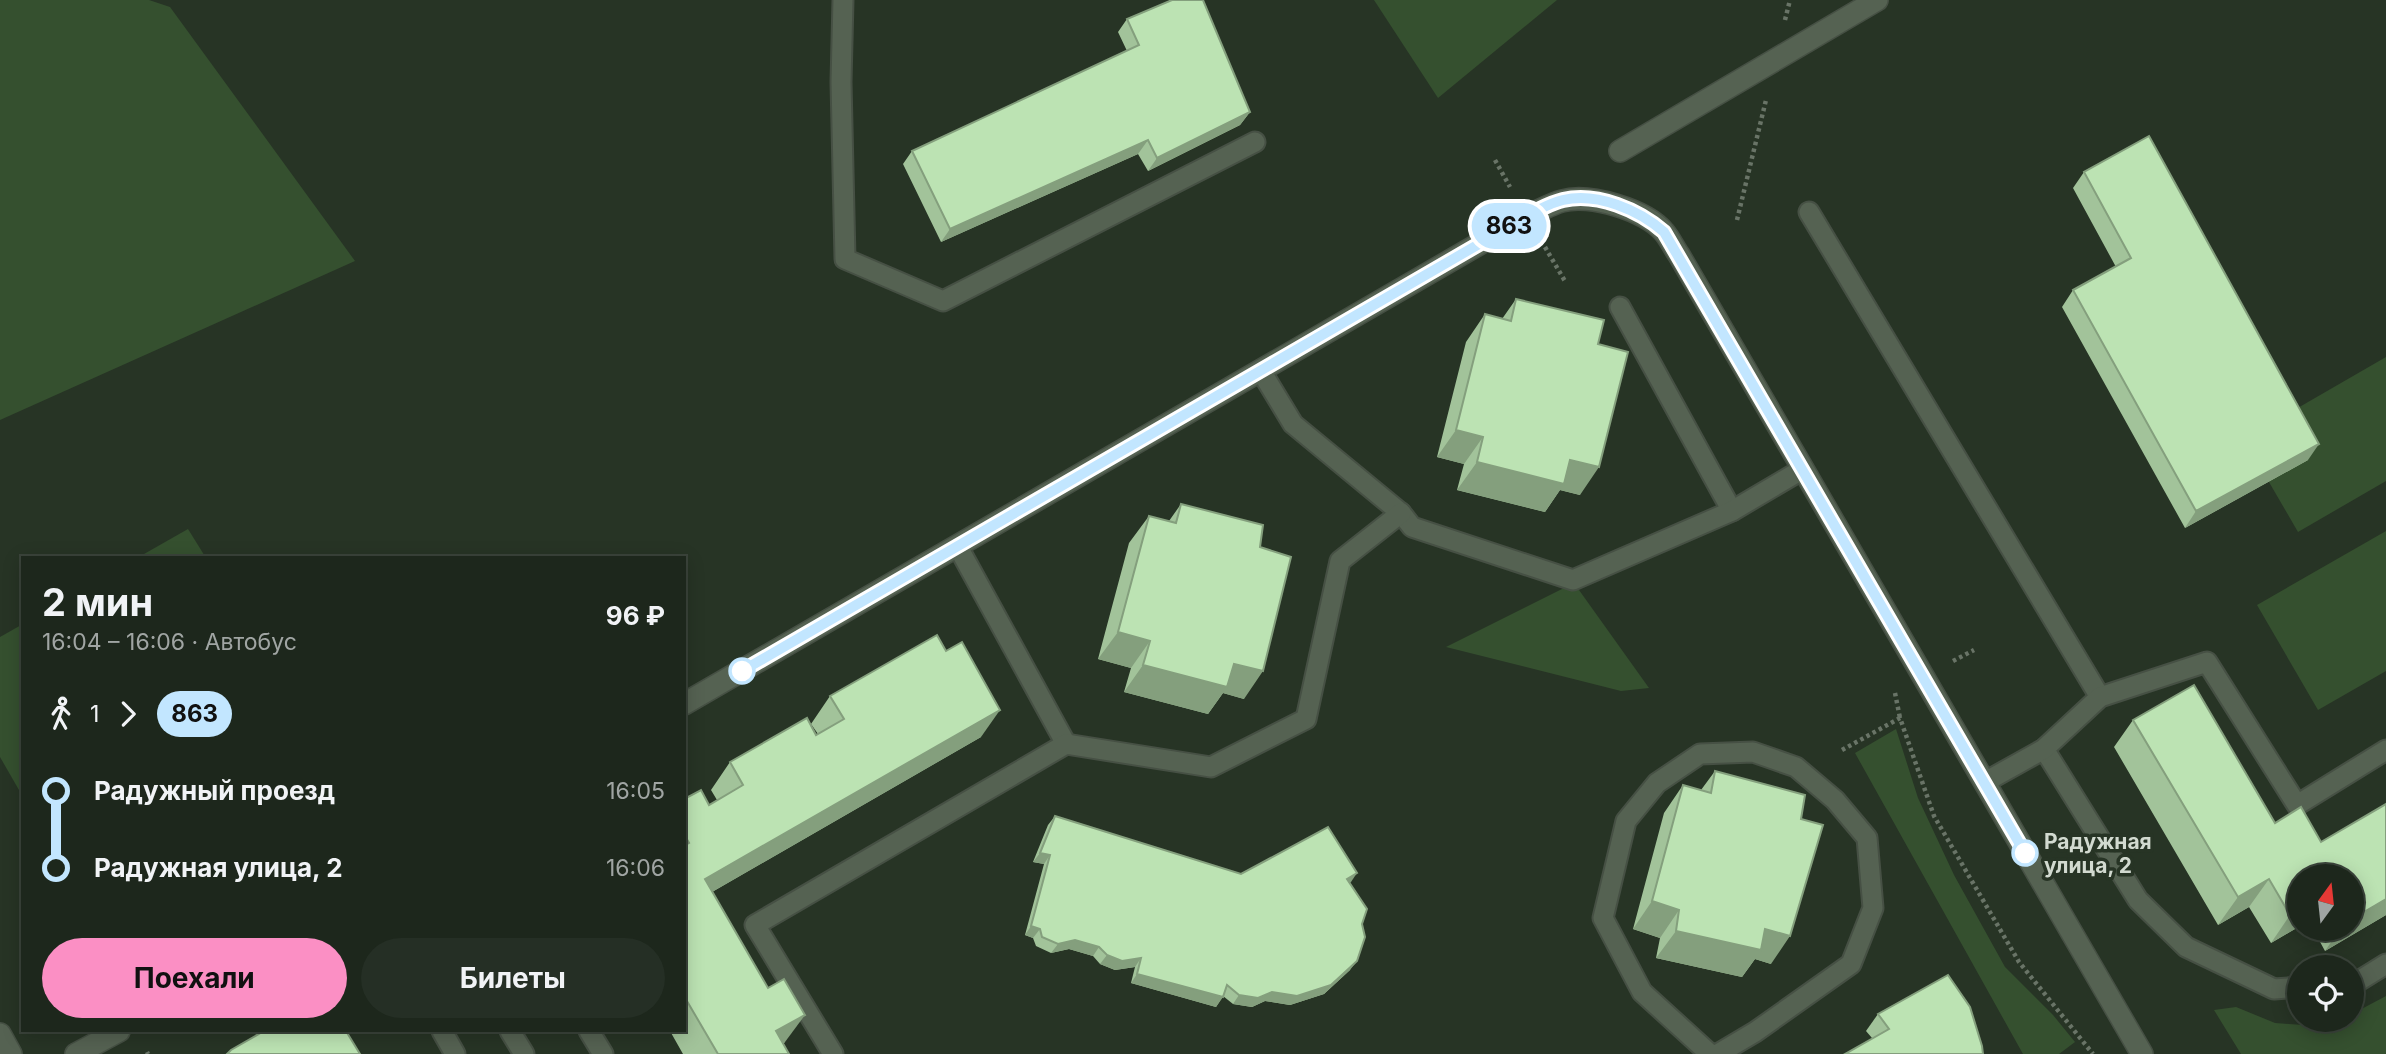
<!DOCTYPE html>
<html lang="ru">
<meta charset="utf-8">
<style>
body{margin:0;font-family:Inter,sans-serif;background:#252f25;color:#f1f3f6;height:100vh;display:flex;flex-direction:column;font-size:26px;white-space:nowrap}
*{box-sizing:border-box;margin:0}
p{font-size:23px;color:#a0a5a3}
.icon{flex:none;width:38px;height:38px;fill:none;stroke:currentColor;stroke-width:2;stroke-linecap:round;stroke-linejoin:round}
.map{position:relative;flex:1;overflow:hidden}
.sheet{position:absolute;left:21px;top:556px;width:665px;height:476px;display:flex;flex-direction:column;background:#1d271c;border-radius:0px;box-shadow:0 4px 18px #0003,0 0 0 2px #3b443b}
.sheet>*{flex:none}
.badge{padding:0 14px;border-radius:23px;font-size:24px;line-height:46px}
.needle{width:46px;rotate:15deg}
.controls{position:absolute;left:2287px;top:864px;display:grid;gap:14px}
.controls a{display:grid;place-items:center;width:77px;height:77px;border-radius:50%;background:#1d271c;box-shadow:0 4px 18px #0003,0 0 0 2px #3b443b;font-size:35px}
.map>.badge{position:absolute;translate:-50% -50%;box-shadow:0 0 0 4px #fff}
.legs{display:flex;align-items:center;gap:10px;height:77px;padding:0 21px;font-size:23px}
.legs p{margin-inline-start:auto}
.summary{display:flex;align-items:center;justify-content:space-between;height:119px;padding:0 21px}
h1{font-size:38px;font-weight:700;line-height:52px}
.action{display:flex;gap:14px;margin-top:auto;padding:14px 21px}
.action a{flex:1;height:80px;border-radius:42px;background:#fb8fc4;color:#111;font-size:28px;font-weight:700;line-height:80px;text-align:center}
.action a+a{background:#252f25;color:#f1f3f6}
ul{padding:0 21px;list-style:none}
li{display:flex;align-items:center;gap:24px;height:77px;font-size:26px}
li i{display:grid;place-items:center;width:10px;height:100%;margin:0 9px;background:currentColor}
li i::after{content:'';width:18px;height:18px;margin:-9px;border:5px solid;border-radius:50%;background:#1d271c}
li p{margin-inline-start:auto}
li:first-child i{background:linear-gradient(#0000 50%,currentColor 0)}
li:last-child i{background:linear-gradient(currentColor 50%,#0000 0)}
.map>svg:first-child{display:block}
.green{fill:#35502f}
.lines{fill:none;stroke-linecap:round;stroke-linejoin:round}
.lane-casing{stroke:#465044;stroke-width:23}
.street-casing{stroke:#465044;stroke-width:24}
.path{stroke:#697467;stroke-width:4.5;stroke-dasharray:3.5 3.5;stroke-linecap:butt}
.lane{stroke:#556252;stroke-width:19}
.street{stroke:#556252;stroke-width:21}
.wall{fill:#a2c39a}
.shaded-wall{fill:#849f7d}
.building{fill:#bce3b3;stroke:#849f7d;stroke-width:2}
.line-1-casing{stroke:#fff;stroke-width:16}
.line-1{stroke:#c2e6ff;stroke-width:10}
.stop-1-dot{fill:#fff;stroke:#c2e6ff;stroke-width:3.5}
.labels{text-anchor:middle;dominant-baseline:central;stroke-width:7;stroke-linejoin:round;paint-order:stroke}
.stop-label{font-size:21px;font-weight:bold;fill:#d2dad0;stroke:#273425;text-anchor:start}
</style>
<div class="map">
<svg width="2386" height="1054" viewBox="0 0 2386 1054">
<rect width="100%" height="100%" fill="#273425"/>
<g class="green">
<path d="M0,0H149L170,7L355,261L0,420Z"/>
<path d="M1374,0H1557L1438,98Z"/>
<path d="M2386,357V481L2298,532L2244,439Z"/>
<path d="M188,529L206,558H137Z"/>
<path d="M2386,531V671L2318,710L2257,605Z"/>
<path d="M1574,583L1649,688L1621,691L1446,647Z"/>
<path d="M23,624V797L0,757V637Z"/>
<path d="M1896,729L1918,798L1954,875L2005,967L2053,1015L2075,1042L2059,1054H2023L1855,753Z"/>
<path d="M2386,996V1054H2241L2214,1010L2236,1007L2275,1023L2329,1027L2341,1020H2352V1014Z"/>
</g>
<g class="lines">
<g class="lane-casing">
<g id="lane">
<path d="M843,0L841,82L845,259L943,301L1255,142"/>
<path d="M1809,212L2100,697"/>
<path d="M1620,307L1732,511"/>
<path d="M1261,371L1293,424L1401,513L1412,527L1573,580L1732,511L1803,469"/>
<path d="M958,547L1066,744"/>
<path d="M2044,749L2138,900L2186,947L2274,989L2300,987"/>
<path d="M1985,782L2044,749L2100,697L2207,662L2297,805L2386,750"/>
<path d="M2352,982H2357L2386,964"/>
<path d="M442,1031L455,1054"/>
<path d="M510,1031L524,1054"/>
<path d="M589,1031L603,1054"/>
<path d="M833,1054L755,925L1066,744L1211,767L1306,719L1340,561L1401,513"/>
<path d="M1710,1054L1642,992L1603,918L1626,821L1657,783L1700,754L1753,752L1796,767L1835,800L1867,838L1873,908L1851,964L1755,1032L1718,1054"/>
</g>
</g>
<g class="street-casing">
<g id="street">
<path d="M1620,151L1877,0"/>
<path d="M684,704L1531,214C1541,210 1551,204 1562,201C1589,193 1646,210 1664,232C1670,239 1674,248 1679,255L2142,1054"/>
<path d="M0,1034L11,1054"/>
<path d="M76,1054L119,1031"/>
</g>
</g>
<g class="path">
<path d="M1785,20L1790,0"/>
<path d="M1495,160L1510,187"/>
<path d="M1737,220L1766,100"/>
<path d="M1545,247L1566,283"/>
<path d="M1953,661L1974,650"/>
<path d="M1895,693L1900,718"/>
<path d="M1842,750L1900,718L1934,816L2019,962L2093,1054"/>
<path d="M147,1052L148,1054"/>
</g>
<use href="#lane" class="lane"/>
<use href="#street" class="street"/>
</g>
<g class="wall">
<path d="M1127,19L1250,112L1240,125L1148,171L1138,154L941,242L903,164L912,151L1127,51L1118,32Z"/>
<path d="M2084,172L2308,460L2185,528L2062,307L2073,290L2116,267L2073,188Z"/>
<path d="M1516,299L1598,344L1580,495L1560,490L1545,512L1457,490L1464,464L1437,457L1466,342L1485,314L1502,319Z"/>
<path d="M1181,504L1260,547L1244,699L1223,693L1208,714L1124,692L1131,668L1098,659L1129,543L1149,516L1169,521Z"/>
<path d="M830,696L981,737L712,892L785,1042L783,1044L789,1054H683L670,1031H684V799L709,805L717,800L711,790L730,762L818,734L811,724Z"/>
<path d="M2133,720L2275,823L2321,842L2386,804V915L2325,951L2313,929H2352V877H2300V926L2271,943L2249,907L2218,925L2114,747Z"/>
<path d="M1715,771L1771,964L1755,959L1742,977L1656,958L1660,938L1633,929L1664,813L1683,785L1701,790Z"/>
<path d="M1055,816L1241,874L1351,882L1349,883L1362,924L1350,970L1324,994L1290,1005L1265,1001L1252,1007L1233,1004L1223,996L1216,1007L1131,983L1135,967L1115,970L1100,964L1093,956L1069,949L1051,953L1036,946L1033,938L1025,935L1044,864L1033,862L1048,825Z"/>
<path d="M1878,1014L1983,1054L1872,1038L1866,1031Z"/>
</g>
<g class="shaded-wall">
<path d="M1250,112L1240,125L1148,171L1157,158Z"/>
<path d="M1148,140L1138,154L941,242L950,229Z"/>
<path d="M1456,430L1483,437L1464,464L1437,457Z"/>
<path d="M2319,444L2308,460L2185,528L2196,511Z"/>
<path d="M1570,460L1599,467L1580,495L1560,490L1545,512L1457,490L1477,462Z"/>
<path d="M1118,632L1150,641L1131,668L1098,659Z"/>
<path d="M1234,664L1263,671L1244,699L1223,693L1208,714L1124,692L1143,665Z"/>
<path d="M1000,710L981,737L686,907L705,879Z"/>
<path d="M1040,853L1050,855L1044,864L1033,862Z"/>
<path d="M1357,873L1351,882L1340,888L1347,879Z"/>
<path d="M2269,879L2249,907L2218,925L2238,897Z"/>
<path d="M2386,899V915L2325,951L2340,929H2352V919Z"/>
<path d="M1652,901L1679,910L1660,938L1633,929Z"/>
<path d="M2300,910V926L2271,943L2290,915Z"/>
<path d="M1031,926L1040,929L1033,938L1025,935Z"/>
<path d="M1765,929L1790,936L1771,964L1755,959L1742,977L1656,958L1676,931Z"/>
<path d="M1075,940L1099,947L1093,956L1069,949L1051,953L1058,944Z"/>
<path d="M1107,955L1141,958L1135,967L1115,970L1100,964Z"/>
<path d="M1357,961L1350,970L1324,994L1290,1005L1265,1001L1252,1007L1233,1004L1239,995L1272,992Z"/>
<path d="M1137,974L1223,997L1216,1007L1131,983Z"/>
<path d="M805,1015L785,1042L765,1054L776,1031Z"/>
</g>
<g class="building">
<path d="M1172,0H1203L1250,112L1157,158L1148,140L950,229L912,151L1139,45L1127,19Z"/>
<path d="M2149,136L2319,444L2196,511L2073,290L2131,258L2084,172Z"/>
<path d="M1516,299L1604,320L1598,344L1628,352L1599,467L1570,460L1564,484L1477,462L1483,437L1456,430L1485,314L1511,321Z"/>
<path d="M1181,504L1263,525L1260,547L1291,557L1263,671L1234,664L1227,687L1143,665L1150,641L1118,632L1149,516L1176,523Z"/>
<path d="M937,635L946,651L962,642L1000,710L705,879L768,988L784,979L805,1015L776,1031L789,1054H718L684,996V846L689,843L684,834V799L701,790L709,805L743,785L730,762L807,718L816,735L844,719L830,696Z"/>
<path d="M2194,685L2275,823L2301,807L2321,842L2386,804V899L2352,919V877H2300V910L2290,915L2269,879L2238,897L2133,720Z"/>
<path d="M1715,771L1805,795L1801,819L1823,825L1790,936L1765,929L1761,950L1676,931L1679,910L1652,901L1683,785L1711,793Z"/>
<path d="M1055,816L1241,874L1328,827L1357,873L1347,879L1367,909L1362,924L1365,937L1357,961L1331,985L1297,996L1272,992L1258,998L1239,995L1227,985L1223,997L1137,974L1141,958L1122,961L1107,955L1099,947L1075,940L1058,944L1042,937L1040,929L1031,926L1050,855L1040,853Z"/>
<path d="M1948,975L1970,1007L1982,1046L1983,1054H1845L1889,1029L1878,1014Z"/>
<path d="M264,1031H346L360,1054H227L231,1050Z"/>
</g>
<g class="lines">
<g class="line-1-casing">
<path id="line-1" d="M742,671L1505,229C1523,219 1543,205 1563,200C1597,192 1639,210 1664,232L2025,853"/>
</g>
<use href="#line-1" class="line-1"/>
</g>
<g class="stop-1-dot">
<circle cx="742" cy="671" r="12"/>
<circle cx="2025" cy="853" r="12"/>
</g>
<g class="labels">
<g class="stop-label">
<text x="2044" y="841">Радужная<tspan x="2044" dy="24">улица, 2</tspan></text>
</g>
</g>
</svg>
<div class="controls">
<a><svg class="needle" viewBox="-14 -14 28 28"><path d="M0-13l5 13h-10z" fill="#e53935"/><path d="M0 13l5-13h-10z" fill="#a0a5a3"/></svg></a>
<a><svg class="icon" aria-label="locate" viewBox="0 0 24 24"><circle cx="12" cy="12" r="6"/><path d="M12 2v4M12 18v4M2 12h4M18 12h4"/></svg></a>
</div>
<b class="badge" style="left:1509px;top:226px;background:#c2e6ff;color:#111">863</b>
<section class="sheet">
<div class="summary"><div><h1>2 мин</h1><p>16:04 – 16:06 · Автобус</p></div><b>96 ₽</b></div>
<div class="legs"><svg class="icon" aria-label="walk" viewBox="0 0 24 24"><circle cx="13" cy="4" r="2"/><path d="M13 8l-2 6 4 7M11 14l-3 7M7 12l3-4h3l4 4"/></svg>1<svg class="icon" aria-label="forward" viewBox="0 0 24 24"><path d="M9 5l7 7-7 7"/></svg><b class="badge" style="background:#c2e6ff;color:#111">863</b></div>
<ul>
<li><i style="color:#c2e6ff"></i><b>Радужный проезд</b><p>16:05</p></li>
<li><i style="color:#c2e6ff"></i><b>Радужная улица, 2</b><p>16:06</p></li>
</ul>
<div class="action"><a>Поехали</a><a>Билеты</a></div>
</section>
</div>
